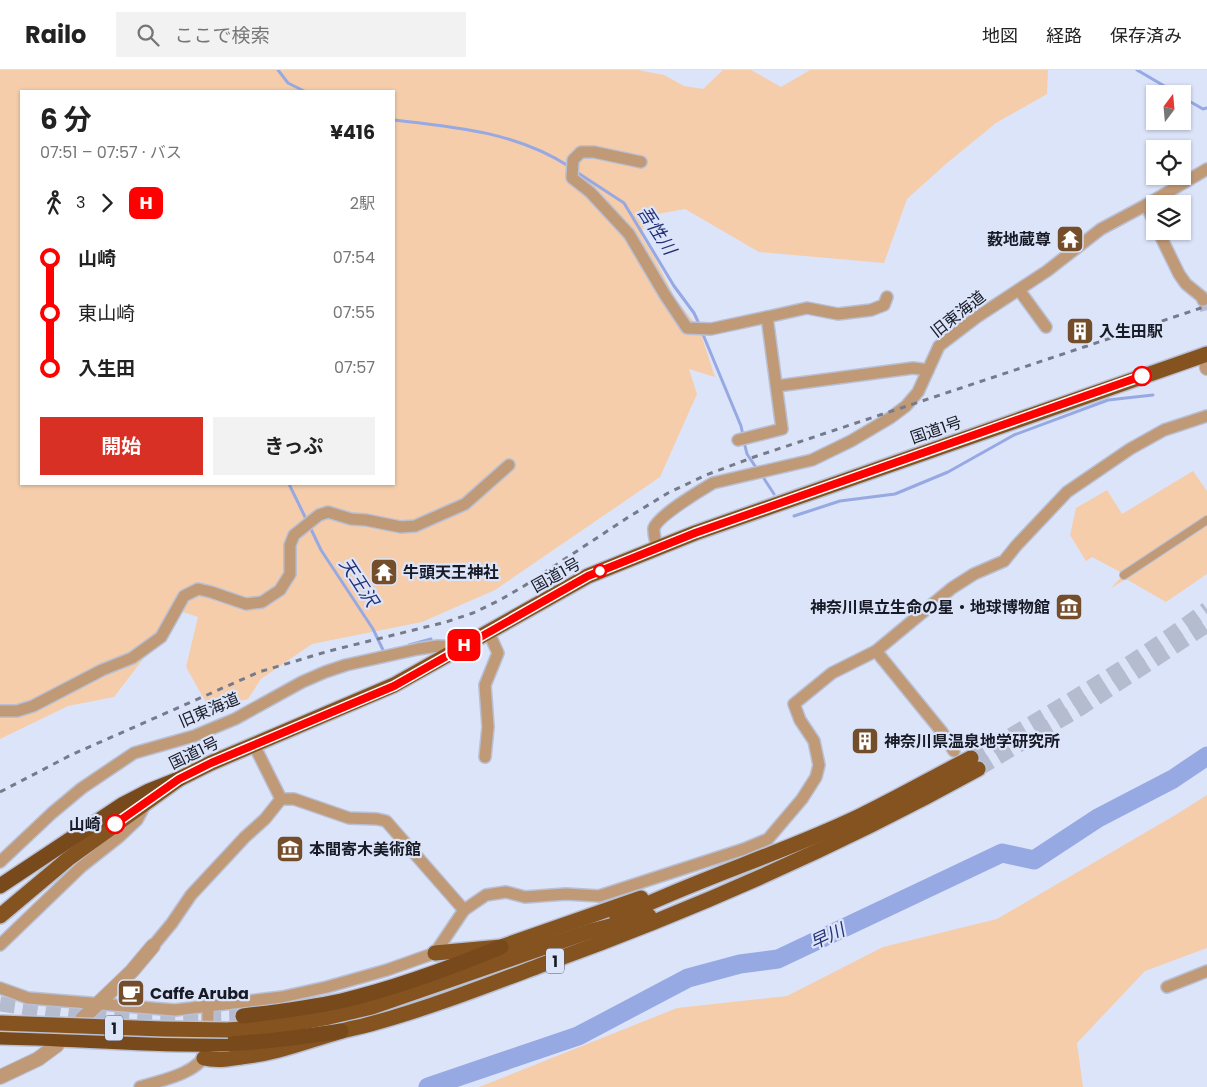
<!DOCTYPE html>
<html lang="ja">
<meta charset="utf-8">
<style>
body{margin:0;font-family:Poppins,"Noto Sans JP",sans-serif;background:#f2f2f2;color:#222;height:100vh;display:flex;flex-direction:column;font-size:19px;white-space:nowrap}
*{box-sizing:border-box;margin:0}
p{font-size:16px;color:#767676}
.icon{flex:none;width:28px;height:28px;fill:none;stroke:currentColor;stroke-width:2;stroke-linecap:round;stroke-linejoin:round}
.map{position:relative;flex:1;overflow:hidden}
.drawer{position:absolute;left:20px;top:20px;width:375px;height:395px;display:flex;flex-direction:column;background:#fff;border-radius:0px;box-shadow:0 1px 4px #0004}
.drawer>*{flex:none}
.badge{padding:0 10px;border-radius:8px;font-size:18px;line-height:32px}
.needle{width:32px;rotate:16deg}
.fabs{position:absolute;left:1146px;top:15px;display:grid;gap:10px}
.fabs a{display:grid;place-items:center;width:45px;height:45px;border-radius:0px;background:#fff;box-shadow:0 1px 4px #0004;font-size:25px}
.map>.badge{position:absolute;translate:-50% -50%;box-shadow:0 0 0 2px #fff}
.legs{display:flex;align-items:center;gap:8px;height:55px;padding:0 20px;font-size:16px}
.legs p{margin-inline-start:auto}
.overview{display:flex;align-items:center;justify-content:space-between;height:85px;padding:0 20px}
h1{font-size:28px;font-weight:700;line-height:38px}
.button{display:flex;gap:10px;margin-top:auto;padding:10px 20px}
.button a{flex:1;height:58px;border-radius:0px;background:#d93025;color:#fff;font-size:20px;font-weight:700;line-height:58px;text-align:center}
.button a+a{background:#f2f2f2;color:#222}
ul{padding:0 20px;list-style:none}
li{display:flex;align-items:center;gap:18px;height:55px;font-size:19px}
li i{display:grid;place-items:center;width:8px;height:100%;margin:0 6px;background:currentColor}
li i::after{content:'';width:12px;height:12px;margin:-6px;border:4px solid;border-radius:50%;background:#fff}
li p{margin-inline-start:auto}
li:first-child i{background:linear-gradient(#0000 50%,currentColor 0)}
li:last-child i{background:linear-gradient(currentColor 50%,#0000 0)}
header{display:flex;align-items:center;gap:30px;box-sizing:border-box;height:70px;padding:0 25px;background:#fff;border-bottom:1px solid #e0e0e0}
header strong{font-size:24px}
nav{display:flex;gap:28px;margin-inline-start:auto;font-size:18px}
.search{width:350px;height:45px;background:#f2f2f2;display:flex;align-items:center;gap:12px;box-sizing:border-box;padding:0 18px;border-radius:0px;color:#767676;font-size:19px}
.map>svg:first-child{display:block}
.green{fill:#f5cdab;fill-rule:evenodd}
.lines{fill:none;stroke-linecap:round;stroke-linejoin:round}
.stream{stroke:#97a9e3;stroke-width:3}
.river{stroke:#97a9e3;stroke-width:19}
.minor-tunnel{stroke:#b5bccf;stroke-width:11;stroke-dasharray:11 5.5;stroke-linecap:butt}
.trunk-tunnel{stroke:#b5bccf;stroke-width:15;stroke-dasharray:15 8;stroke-linecap:butt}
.motorway-tunnel{stroke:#b5bccf;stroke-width:15;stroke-dasharray:15 8;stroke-linecap:butt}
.pedestrian-casing{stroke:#b9c0d4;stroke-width:10}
.minor-casing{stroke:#b9c0d4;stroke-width:14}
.tertiary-casing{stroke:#b9c0d4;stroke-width:16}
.trunk-casing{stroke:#b9c0d4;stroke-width:18}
.motorway-casing{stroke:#b9c0d4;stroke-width:18}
.pedestrian{stroke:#c09977;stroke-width:8}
.minor{stroke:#c09977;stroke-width:11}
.tertiary{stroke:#c09977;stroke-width:14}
.trunk{stroke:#855320;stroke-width:15}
.motorway{stroke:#784a1b;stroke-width:15}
.rail{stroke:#767b8b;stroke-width:3;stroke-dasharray:6 6;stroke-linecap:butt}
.trunk-bridge-casing{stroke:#b9c0d4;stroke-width:18;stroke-linecap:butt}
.trunk-bridge{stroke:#855320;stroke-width:15}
.line-1-casing{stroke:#fff;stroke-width:11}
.line-1{stroke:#f00;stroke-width:8}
.stop-1-dot{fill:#fff;stroke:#f00;stroke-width:2.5}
.labels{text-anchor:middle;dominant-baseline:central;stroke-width:4.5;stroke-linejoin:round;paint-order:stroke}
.shield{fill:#dce4fa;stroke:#535765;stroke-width:1}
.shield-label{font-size:15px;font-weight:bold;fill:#181b25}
.poi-label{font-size:16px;font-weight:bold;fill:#181b25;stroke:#dce4fa;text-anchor:start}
.street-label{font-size:16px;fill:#181b25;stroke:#dce4fa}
.stop-label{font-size:16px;font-weight:bold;fill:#181b25;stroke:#dce4fa;text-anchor:end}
.water-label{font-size:18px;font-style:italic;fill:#253174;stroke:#dce4fa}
</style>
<header>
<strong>Railo</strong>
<div class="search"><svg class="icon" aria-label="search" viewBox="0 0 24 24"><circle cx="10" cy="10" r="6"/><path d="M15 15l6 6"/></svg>ここで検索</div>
<nav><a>地図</a><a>経路</a><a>保存済み</a></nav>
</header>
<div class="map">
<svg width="1207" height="1017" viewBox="0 0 1207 1017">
<rect width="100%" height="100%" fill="#dce4fa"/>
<g class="green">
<path d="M0,0H638L664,5L684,16L703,19L723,0H751L781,17L810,0H1048L1047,24L996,53L947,93L907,129L884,193L759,182L685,139L647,146L641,165L656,190L676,230L699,258L715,307L689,299L697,324L660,407L495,520L422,552L312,574L261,609L248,629L224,635L208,636L186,597L198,547L180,541L114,627L68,636L0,669ZM21,21H394V414H21Z"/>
<path d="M1193,401L1207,421V504L1166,532L1126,509L1111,518L1124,504L1092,487L1086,491L1070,465L1076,438L1107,420L1122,444Z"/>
<path d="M1207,725V878L1145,901L1077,973L1083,1017H479L677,938L787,926L883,877L997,849L1177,744Z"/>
</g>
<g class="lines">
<g class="stream">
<path d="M278,0L288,13L304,21"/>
<path d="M1137,0L1178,24"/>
<path d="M1182,27L1203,39L1207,38"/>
<path d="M394,50C456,57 516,62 570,97"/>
<path d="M575,101L624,133L674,216L694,243L700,256"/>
<path d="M702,262L741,356L743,365"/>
<path d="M744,372L747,384L757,399"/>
<path d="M761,404L774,424"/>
<path d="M289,414L307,451"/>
<path d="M794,446L840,431L895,424L948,402L1014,365L1108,330L1153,325"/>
<path d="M310,457L321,480L373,559L384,582"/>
<path d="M409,575L431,569"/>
</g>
<path class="river" d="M428,1017L578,966L688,908L740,894L778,889L1002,783L1034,790L1098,748L1173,709L1207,686"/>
<path class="minor-tunnel" d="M1203,230L1207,246"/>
<g class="trunk-tunnel">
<path d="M971,688C1052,642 1132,595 1207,539"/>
<path d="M978,699L1081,638L1207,555"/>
</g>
<path class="motorway-tunnel" d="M0,934L72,944L162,948L243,946"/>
<g class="pedestrian-casing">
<path id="pedestrian" d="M1124,505L1207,450"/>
</g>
<g class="minor-casing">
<g id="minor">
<path d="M641,92L594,82H581L573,90L572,108L590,122L629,164L665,225L687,258L711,259L767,247L782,359L738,370"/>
<path d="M1146,135L1155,154"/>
<path d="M1158,161L1179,204L1186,214L1202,227L1203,230"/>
<path d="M1019,220L1046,257"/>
<path d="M767,247L807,238L838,244L871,240L884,235L887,227"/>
<path d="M777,316L913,298L928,300"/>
<path d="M657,477C656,471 653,464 654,458C658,446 701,420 713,413L812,390L851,371L890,348L906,336L918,322L939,276L977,247L1047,201L1101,159L1146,135L1207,99"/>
<path d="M876,581L942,662L954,681"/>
<path d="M0,641H17L33,636L102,600L132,588L161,567L184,526L198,519L211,522L246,534L262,532L280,520L290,504V475L294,465L319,445L328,442L351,449L366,450L401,457L415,456L465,434L509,395"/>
<path d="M254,675L281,729H294L349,748L377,749L386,751L464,840"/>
<path d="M485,687L488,657L485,615L498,583L489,563"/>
<path d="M0,792L52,743L82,718L134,683L194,666L235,649L302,612L325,602L346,595L418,579L438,576L460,577"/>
<path d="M0,875L81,797L119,767L137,750L145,735"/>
<path d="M153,876L172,853L191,825L245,767L265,749L281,729"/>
<path d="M1167,917L1207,901"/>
<path d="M0,918L28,928L175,940L282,927L327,917L387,900L435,883L464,840L486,825L506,822L525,827L566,824L599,826L744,779L768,769L802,729L816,707L819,695L814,671L800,650L794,634L832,603L876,581L952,518L974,504L1004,491L1016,476L1067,422L1130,379L1164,360L1207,346"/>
<path d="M208,937V951"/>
<path d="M140,1017C159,1011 200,1003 206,982"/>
</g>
</g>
<g class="tertiary-casing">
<g id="tertiary">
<path d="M1205,284L1207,298"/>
<path d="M82,949L132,901L153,876"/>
<path d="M0,1007L38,989L57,975"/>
</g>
</g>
<g class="trunk-casing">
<g id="trunk">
<path d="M0,846L68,789L179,709L211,693L394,615L588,506L695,463L1207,284"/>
<path d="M617,848C696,809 781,784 860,746C897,728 934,707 971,688"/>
<path d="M435,883L501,877L641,828"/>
<path d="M228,960L279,956L329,947L372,937L591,861L649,846"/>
<path d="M204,988C217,991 228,989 241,987C279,983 306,971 342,961C353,958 364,956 374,953C432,937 488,915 544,894C693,840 839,776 978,699"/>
</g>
</g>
<g class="motorway-casing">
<g id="motorway">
<path d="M0,816L122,735L149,721L179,709"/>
<path d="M243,946C276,942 309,938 341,931C396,918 450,898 501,877"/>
<path d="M0,967C73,968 147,976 220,974C260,973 301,967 341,961"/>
</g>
</g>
<use href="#pedestrian" class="pedestrian"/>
<use href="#minor" class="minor"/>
<use href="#tertiary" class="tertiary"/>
<use href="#trunk" class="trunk"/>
<use href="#motorway" class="motorway"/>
<path class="rail" d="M0,722L71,685L259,602L329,581L446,552L473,543L500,530L524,516L627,448L668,423L706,405L754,387L1207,236"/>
<g class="trunk-bridge-casing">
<path id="trunk-bridge" d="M0,953L163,959L228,960"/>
</g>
<use href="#trunk-bridge" class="trunk-bridge"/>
</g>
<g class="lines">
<g class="line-1-casing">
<path id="line-1" d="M115,754L179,709L211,693L394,616L588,506L695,463L1142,306"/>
</g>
<use href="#line-1" class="line-1"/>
</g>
<defs>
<g id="temple-square" transform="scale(1.4375)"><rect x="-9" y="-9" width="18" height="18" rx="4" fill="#744e2a" stroke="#dce4fa"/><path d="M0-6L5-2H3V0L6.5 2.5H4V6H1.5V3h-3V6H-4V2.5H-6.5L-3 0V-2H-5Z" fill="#fff"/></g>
<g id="building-square" transform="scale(1.4375)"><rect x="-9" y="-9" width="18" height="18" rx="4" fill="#744e2a" stroke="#dce4fa"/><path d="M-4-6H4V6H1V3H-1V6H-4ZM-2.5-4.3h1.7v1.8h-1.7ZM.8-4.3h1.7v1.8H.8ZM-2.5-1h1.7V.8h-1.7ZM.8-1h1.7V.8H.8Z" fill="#fff"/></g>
<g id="museum-square" transform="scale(1.4375)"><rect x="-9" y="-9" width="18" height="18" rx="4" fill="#744e2a" stroke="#dce4fa"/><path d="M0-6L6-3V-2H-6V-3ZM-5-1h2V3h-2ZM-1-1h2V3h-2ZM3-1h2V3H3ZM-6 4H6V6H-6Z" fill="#fff"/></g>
<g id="cafe-square" transform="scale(1.4375)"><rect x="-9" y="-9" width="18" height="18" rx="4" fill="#744e2a" stroke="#dce4fa"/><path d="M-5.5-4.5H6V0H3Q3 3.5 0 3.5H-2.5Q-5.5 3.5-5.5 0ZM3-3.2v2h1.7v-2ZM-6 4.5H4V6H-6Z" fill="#fff"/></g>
</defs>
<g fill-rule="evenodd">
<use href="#temple-square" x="1070" y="169"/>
<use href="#building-square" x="1080" y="261"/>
<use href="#temple-square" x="384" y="502"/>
<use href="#museum-square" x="1069" y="537"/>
<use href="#building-square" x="865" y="671"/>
<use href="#museum-square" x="290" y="779"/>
<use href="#cafe-square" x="131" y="923"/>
</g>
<g class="stop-1-dot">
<circle cx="1142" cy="306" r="9"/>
<circle cx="600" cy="501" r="6"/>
<circle cx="115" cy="754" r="9"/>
</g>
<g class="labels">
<g class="shield">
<rect x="546" y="878.5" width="18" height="25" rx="4"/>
<rect x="105" y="945.5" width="18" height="25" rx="4"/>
</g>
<g class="shield-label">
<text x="555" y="891">1</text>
<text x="114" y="958">1</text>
</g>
<g class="poi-label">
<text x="1051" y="169" text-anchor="end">薮地蔵尊</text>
<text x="1099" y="261">入生田駅</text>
<text x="403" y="502">牛頭天王神社</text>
<text x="1050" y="537" text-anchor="end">神奈川県立生命の星・地球博物館</text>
<text x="884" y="671">神奈川県温泉地学研究所</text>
<text x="309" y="779">本間寄木美術館</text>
<text x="150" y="923">Caffe Aruba</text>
</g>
<g class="street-label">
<text transform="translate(958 244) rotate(-38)">旧東海道</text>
<text transform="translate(936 360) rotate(-19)">国道1号</text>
<text transform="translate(556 505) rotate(-29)">国道1号</text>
<text transform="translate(209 640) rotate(-23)">旧東海道</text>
<text transform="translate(194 683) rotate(-26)">国道1号</text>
</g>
<g class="stop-label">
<text x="101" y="754">山崎</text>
</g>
<g class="water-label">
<text transform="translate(657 160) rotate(57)">吾性川</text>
<text transform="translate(359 512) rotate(57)">天王沢</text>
<text transform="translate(827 866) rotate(-25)">早川</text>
</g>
</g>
</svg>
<div class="fabs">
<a><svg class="needle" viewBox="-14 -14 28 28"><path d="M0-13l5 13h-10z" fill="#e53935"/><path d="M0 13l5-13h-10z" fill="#767676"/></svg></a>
<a><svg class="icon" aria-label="locate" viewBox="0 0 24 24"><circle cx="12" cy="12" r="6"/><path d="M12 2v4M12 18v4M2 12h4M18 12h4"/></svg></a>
<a><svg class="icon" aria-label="layers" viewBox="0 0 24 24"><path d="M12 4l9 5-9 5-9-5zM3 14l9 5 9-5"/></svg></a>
</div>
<b class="badge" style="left:464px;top:575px;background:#f00;color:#fff">H</b>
<section class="drawer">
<div class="overview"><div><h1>6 分</h1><p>07:51 – 07:57 · バス</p></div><b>¥416</b></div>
<div class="legs"><svg class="icon" aria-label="walk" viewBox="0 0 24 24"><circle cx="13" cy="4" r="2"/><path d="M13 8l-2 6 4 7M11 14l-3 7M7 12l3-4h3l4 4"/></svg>3<svg class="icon" aria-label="forward" viewBox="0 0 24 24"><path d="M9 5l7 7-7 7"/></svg><b class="badge" style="background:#f00;color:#fff">H</b><p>2駅</p></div>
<ul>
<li><i style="color:#f00"></i><b>山崎</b><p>07:54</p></li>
<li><i style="color:#f00"></i><span>東山崎</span><p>07:55</p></li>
<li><i style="color:#f00"></i><b>入生田</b><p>07:57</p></li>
</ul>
<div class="button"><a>開始</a><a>きっぷ</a></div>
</section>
</div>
